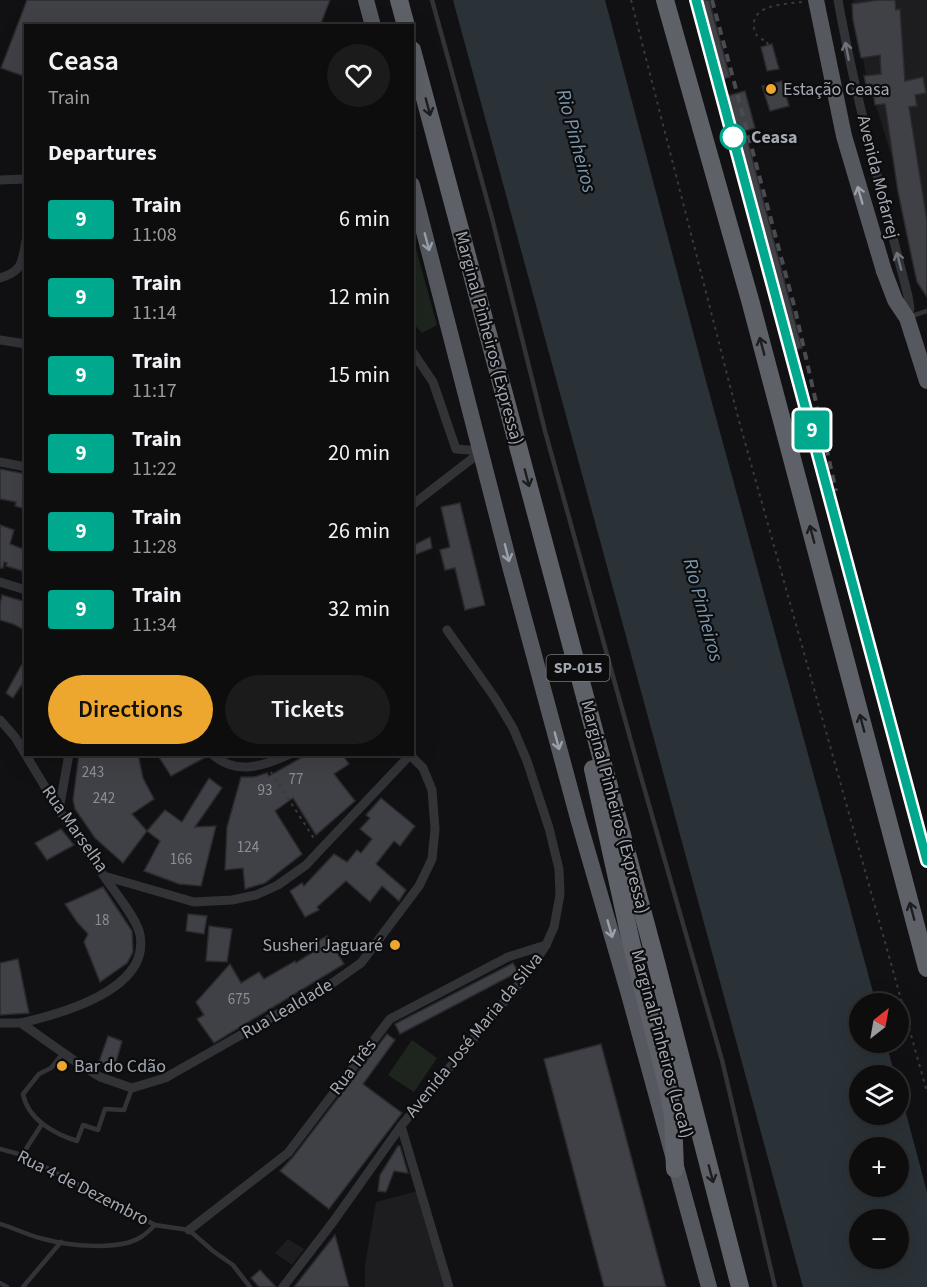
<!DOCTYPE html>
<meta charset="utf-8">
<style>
body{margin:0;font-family:"Source Sans 3",sans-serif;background:#1b1b1c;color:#f1f3f6;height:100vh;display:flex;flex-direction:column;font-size:22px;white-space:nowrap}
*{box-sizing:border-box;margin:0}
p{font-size:20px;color:#9a9c9e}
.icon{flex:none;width:33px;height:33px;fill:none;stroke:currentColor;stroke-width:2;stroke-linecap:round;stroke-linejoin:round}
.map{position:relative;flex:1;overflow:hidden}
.drawer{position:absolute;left:24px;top:24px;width:390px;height:732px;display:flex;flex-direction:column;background:#0d0d0e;border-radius:0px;box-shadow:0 6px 24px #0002,0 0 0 2px #2d2d2e}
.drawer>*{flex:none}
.badge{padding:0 12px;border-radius:4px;font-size:21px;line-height:39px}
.needle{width:39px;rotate:31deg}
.buttons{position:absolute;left:849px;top:993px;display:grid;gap:12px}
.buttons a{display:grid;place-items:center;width:60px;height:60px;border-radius:50%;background:#0d0d0e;box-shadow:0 6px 24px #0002,0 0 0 2px #2d2d2e;font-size:30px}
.map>.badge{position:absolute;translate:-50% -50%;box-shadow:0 0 0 3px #fff}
h2{padding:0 24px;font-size:22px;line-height:54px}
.round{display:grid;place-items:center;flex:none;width:63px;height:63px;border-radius:32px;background:#1b1b1c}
.summary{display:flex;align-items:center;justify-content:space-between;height:102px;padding:0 24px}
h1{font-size:28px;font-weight:600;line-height:45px}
.action{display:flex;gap:12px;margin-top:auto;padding:12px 24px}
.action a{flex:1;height:69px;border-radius:36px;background:#eda72e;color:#111;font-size:24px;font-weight:600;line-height:69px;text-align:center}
.action a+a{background:#1b1b1c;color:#f1f3f6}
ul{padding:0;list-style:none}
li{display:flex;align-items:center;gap:18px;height:78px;padding:0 24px}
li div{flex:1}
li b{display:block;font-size:22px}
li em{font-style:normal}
li .badge{min-width:66px;font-weight:700;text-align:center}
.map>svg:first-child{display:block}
.built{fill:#1d1d1f}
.green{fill:#1d251e}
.water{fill:#2a3238;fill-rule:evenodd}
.building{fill:#404146;stroke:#2b2b2e;stroke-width:1.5}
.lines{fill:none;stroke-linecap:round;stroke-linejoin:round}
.path{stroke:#383a3e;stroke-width:2;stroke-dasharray:3 4.5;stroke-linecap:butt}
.service{stroke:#323337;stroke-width:4.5}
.minor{stroke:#323337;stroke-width:9}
.trunk{stroke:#56585f;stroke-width:16}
.motorway{stroke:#5e6168;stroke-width:18}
.rail{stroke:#494b50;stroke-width:4;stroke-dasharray:8 6;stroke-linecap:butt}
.trunk-bridge{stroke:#56585f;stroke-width:16}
.oneway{stroke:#70737b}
.oneway2{stroke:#1c1d1f}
.oneway3{stroke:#9ba0ab}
.line-casing{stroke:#fff;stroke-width:14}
.line{stroke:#00a88e;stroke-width:9}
.poi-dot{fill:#eda72e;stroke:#0c0c0d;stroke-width:2}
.stop-dot{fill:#fff;stroke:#00a88e;stroke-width:3}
.labels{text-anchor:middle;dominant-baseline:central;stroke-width:4.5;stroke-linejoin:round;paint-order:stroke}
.number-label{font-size:15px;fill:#8a8e98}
.shield{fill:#0c0c0d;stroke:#767981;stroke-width:1.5}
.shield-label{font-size:16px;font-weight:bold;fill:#a3a8b3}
.poi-label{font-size:18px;fill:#a3a8b3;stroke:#0c0c0d;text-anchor:start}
.stop-label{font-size:18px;font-weight:bold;fill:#a3a8b3;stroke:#0c0c0d;text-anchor:start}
.street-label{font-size:18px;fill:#a3a8b3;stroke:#0c0c0d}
.water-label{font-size:20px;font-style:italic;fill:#7a97ae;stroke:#0c0c0d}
</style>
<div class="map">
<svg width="927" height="1287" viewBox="0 0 927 1287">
<rect width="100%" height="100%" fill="#111113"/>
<g class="built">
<path d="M853,0H927V271L865,70Z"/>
<path d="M421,1190L446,1287H365V1265L376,1202Z"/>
<path d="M288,1239L304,1249L292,1265L275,1253Z"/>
</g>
<g class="green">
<path d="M413,238L437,325L422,333L413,323Z"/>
<path d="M412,1040L437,1058L414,1092L388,1075Z"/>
</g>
<path class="water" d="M453,0H605L706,381L876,1003L860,1004V1042L886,1043L895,1075L860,1076V1114H898L899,1087L927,1192V1287H803ZM860,1148H898V1186H860ZM860,1220H898V1258H860Z"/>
<g class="building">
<path d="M27,0H330L320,26H26V77L1,68Z"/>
<path d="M698,0H709L730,77L720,80Z"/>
<path d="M878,0H895L896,10L900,9L905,81L923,77L926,93L915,95L917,106L909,107L927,221V297L917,282L912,259L898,192L885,104L875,105L872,84L866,85L864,76L881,74L880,55L861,58L853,20L852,4Z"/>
<path d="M772,44L779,69L767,71L761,47Z"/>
<path d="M782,81L789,106L770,111L762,86Z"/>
<path d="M745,91L755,128L745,131L802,348L793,351L734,134L730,135L720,98Z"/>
<path d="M0,469L26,474V509L15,506L16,502L0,499Z"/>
<path d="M460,503L485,605L465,610L455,568L445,570L440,550L450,547L441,507Z"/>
<path d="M0,525L14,530L10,544L26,550V572L6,566L7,563L4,562L3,568H0Z"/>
<path d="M430,537L432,548L412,556V546Z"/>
<path d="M2,595L26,602V631L13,624L0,620V604Z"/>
<path d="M26,657V678L13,698L6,693Z"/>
<path d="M79,754H138L143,778L154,799L132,814L147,831L123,863L95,838L75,809L73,800Z"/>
<path d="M157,754H205L206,757L171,776Z"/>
<path d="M308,754H342L349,764L334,774L355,801L316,835L293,798L275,811L302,854L265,883L245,889L243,868L225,870L227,827L241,777H254L267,773L269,776Z"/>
<path d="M209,778L222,788L195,827L216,826L201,886L179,884L144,871L160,841L147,831L165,810L182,822Z"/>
<path d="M381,798L415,826L400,846L394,841L376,864L406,890L399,901L382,886L370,902L346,881L317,907L319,910L305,917L290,891L302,883L304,886L334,854L347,862L357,850L361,853L372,839L360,829L370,818L366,815Z"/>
<path d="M61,829L74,845L47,860L35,843Z"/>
<path d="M103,887L132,931L133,952L127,963L100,982L84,942L88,934L77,922L65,904Z"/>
<path d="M188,914L207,916L204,934L186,931Z"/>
<path d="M209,926L232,929L227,962L206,961Z"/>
<path d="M327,936L344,964L214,1043L197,1019L204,1015L196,1002L230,964L241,983L259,972L264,979L295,961L296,963L316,950L313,944Z"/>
<path d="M18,959L29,1013L0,1015V963Z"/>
<path d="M513,963L518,972L400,1034L395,1024Z"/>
<path d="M387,1034L395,1040L363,1084L402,1113L329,1209L280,1171L293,1157Z"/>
<path d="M108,1036L122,1041L115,1066L99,1062Z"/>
<path d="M601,1044L666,1287H604L544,1059Z"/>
<path d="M398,1146H400L408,1173L394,1171L386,1192L378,1191L380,1175Z"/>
<path d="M335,1235L349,1287H294Z"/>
<path d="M260,1270L276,1287H259L251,1278Z"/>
</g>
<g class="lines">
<g class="path">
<path d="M631,0L739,421L927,1092"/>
<path d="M768,45L766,40L760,39C756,35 754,32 754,26C752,4 787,4 802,2"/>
<path d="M271,772L315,840"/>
</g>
<g class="service">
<path d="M432,0L492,218L545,431L639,770L722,1060L775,1287"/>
<path d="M909,317L927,311"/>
<path d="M63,1053L51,1068L39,1074L23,1094C28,1120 55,1134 77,1141L83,1125L98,1130L105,1109L124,1110L132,1088"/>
<path d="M0,1149L22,1155L155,1225L189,1230L213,1251L233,1265L250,1287"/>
<path d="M22,1155L42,1124"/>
<path d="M0,1224C15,1228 29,1236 44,1239C69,1246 119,1251 141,1237C146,1234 151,1229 155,1225"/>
<path d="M0,1283L7,1287"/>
<path d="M23,1287L61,1242"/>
</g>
<g class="minor">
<path d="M838,0C856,100 883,198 908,296L910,308L907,318"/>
<path d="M0,180L26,179"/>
<path d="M0,278C23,271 22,262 26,241"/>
<path d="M0,340L26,344"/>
<path d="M412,351L433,382L456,449L482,451"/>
<path d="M0,462L26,467"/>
<path d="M412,505L482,451"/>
<path d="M0,582L26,590"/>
<path d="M0,720L15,737L59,810L104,876L194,902L232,900L256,895L278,885L306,865L321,849L410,755"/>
<path d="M212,754C236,776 264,766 290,754"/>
<path d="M59,810L69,754"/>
<path d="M0,1023H21L79,1064L100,1077L132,1088L165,1078L334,982L361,963L419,886L432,859L435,829L432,790L423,768L409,754"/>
<path d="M21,1023C60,1014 150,990 140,935C138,920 113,890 104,876"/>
<path d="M401,1126L449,1287"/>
<path d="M189,1230L288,1153L390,1019L508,957L546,945"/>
<path d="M283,1287L333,1222L401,1126L528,973L546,945L554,927L560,895L559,869L549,828L527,761L513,728L495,698L447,630"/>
</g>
<g class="trunk">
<path d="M366,0L373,26"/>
<path d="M412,185L511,570L579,822L628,991L709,1287"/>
<path d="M884,271L895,300L907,318L927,381"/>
</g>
<g class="motorway">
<path d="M399,0L406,26"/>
<path d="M665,0L750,300L927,968"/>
<path d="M412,50L656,962L740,1287"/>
<path d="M593,769L631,942L668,1088L673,1116L675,1169"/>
</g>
<g class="rail">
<path d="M696,0L927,861"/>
<path d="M712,0L795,309L836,491"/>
</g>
<path class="trunk-bridge" d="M816,0L844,136L884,271"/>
</g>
<defs><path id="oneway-shaft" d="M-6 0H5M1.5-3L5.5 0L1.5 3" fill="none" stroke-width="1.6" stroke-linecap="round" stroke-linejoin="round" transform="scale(1.5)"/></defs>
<g class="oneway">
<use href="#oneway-shaft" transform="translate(847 51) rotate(-101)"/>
<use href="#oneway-shaft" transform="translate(899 261) rotate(-105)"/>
</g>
<g class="oneway2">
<use href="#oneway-shaft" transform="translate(428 107) rotate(75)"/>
<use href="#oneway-shaft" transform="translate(762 346) rotate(-105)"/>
<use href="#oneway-shaft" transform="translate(527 478) rotate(75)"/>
<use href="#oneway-shaft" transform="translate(812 534) rotate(-105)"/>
<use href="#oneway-shaft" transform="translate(862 723) rotate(-105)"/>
<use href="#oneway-shaft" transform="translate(912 911) rotate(-105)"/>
<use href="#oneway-shaft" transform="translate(711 1174) rotate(75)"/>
</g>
<g class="oneway3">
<use href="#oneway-shaft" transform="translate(860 195) rotate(-106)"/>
<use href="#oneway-shaft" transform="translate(427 242) rotate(75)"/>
<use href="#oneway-shaft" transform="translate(507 553) rotate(76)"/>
<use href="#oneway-shaft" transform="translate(557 741) rotate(75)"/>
<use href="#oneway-shaft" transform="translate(610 929) rotate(74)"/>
</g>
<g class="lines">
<g class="line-casing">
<path id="line" d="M696,0L927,861"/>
</g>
<use href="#line" class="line"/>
</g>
<g class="poi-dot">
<circle cx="771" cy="89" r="6"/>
<circle cx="395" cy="945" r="6"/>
<circle cx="62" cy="1066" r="6"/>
</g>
<circle class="stop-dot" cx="733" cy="137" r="12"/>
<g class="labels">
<g class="number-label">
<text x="93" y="772">243</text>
<text x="296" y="779">77</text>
<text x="265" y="790">93</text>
<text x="104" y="798">242</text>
<text x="248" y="847">124</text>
<text x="181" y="859">166</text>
<text x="102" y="920">18</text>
<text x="239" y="999">675</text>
</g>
<rect class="shield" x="546.5" y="655" width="63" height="26" rx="4.5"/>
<g class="shield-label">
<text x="578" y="668">SP-015</text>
</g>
<g class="poi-label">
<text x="783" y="89">Estação Ceasa</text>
<text x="383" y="945" text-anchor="end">Susheri Jaguaré</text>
<text x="74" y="1066">Bar do Cdão</text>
</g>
<g class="stop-label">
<text x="751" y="137">Ceasa</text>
</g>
<g class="street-label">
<text transform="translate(878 177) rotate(76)">Avenida Mofarrej</text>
<text transform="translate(489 338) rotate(75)">Marginal Pinheiros (Expressa)</text>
<text transform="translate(615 807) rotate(75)">Marginal Pinheiros (Expressa)</text>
<text transform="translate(75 829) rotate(55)">Rua Marselha</text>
<text transform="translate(287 1009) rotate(-30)">Rua Lealdade</text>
<text transform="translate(474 1035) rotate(-51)">Avenida José Maria da Silva</text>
<text transform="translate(662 1044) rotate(75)">Marginal Pinheiros (Local)</text>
<text transform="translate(353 1067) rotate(-53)">Rua Três</text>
<text transform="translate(83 1188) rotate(27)">Rua 4 de Dezembro</text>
</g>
<g class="water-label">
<text transform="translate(576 141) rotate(75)">Rio Pinheiros</text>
<text transform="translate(703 610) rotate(75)">Rio Pinheiros</text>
</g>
</g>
</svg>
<div class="buttons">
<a><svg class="needle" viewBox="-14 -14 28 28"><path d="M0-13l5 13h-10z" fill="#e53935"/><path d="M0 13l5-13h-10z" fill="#9a9c9e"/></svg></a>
<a><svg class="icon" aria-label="layers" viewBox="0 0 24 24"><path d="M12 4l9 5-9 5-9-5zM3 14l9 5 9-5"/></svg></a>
<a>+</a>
<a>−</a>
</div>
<b class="badge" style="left:812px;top:430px;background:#00a88e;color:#fff">9</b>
<section class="drawer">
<div class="summary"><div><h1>Ceasa</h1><p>Train</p></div><a class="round"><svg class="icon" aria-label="heart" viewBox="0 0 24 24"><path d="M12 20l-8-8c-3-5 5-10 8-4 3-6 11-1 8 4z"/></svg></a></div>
<h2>Departures</h2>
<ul>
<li><span class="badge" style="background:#00a88e;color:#fff">9</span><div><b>Train</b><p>11:08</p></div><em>6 min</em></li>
<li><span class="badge" style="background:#00a88e;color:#fff">9</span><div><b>Train</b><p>11:14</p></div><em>12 min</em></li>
<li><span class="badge" style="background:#00a88e;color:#fff">9</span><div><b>Train</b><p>11:17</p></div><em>15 min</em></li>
<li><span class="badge" style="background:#00a88e;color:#fff">9</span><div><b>Train</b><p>11:22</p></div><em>20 min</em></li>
<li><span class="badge" style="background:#00a88e;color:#fff">9</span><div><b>Train</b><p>11:28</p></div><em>26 min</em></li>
<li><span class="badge" style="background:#00a88e;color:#fff">9</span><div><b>Train</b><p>11:34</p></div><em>32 min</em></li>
</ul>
<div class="action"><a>Directions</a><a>Tickets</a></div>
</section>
</div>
